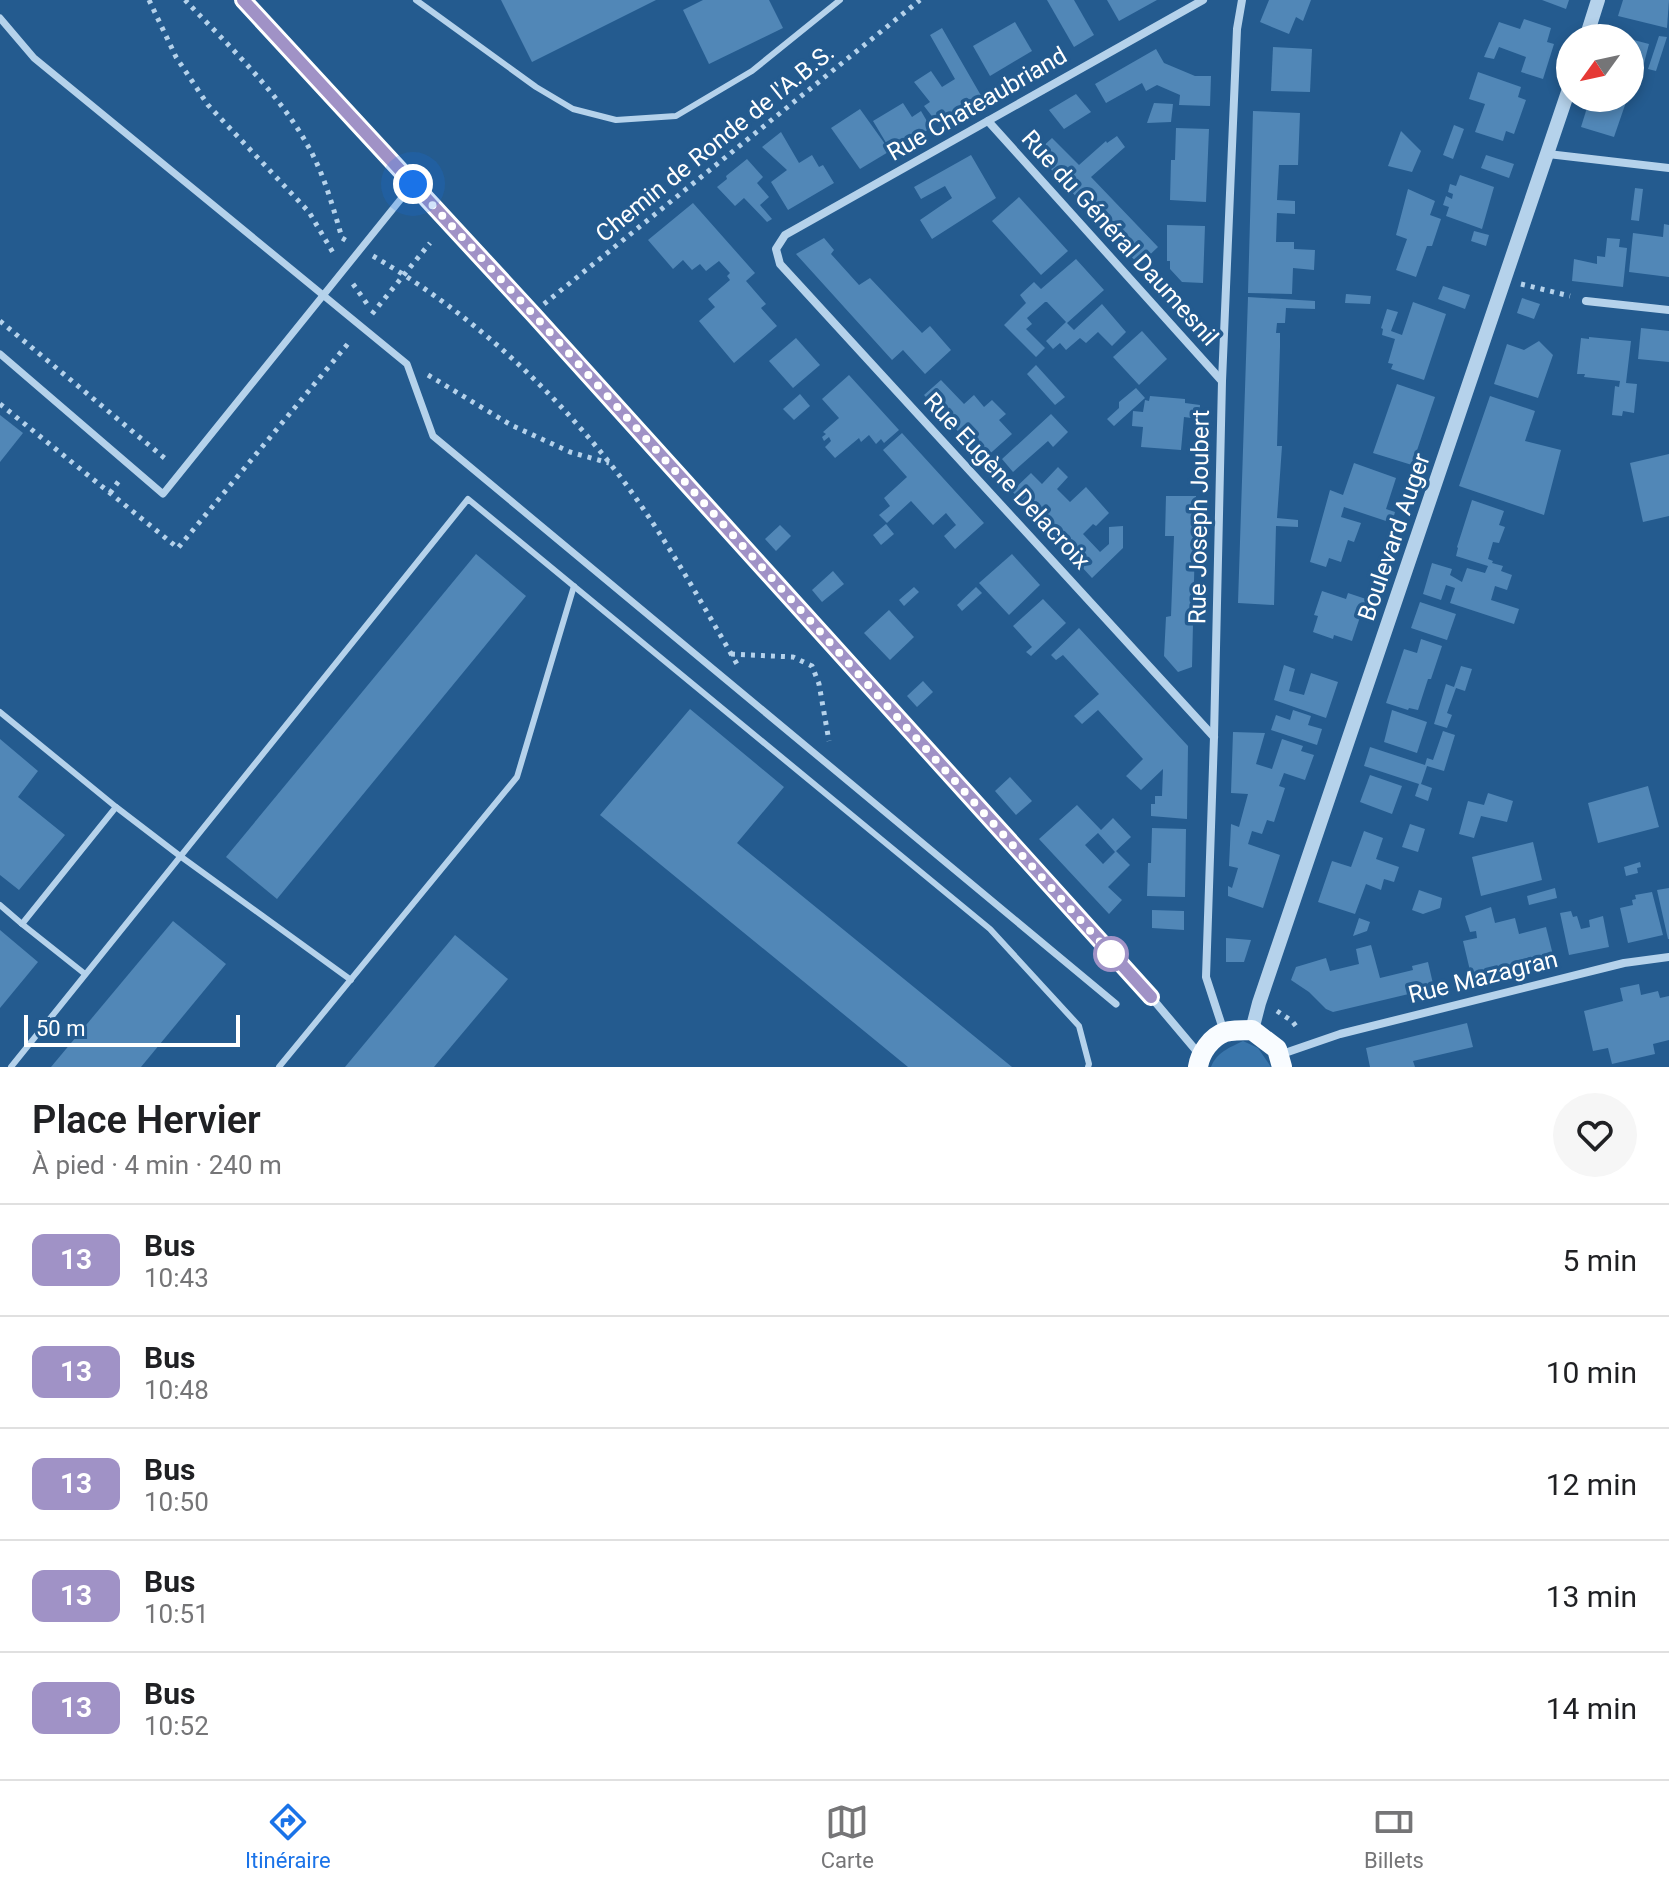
<!DOCTYPE html>
<html lang="fr">
<meta charset="utf-8">
<style>
body{margin:0;font-family:Roboto,sans-serif;background:#f6f6f6;color:#202124;height:100vh;display:flex;flex-direction:column;font-size:30px;white-space:nowrap}
*{box-sizing:border-box;margin:0}
p{font-size:26px;color:#757577}
.icon{flex:none;width:44px;height:44px;fill:none;stroke:currentColor;stroke-width:2;stroke-linecap:round;stroke-linejoin:round}
.map{position:relative;height:1067px;overflow:hidden}
.panel{display:flex;flex-direction:column;background:#fff;flex:1}
.panel>*{flex:none}
.badge{padding:0 16px;border-radius:12px;font-size:28px;line-height:52px}
.needle{width:52px;rotate:237deg}
.tools{position:absolute;left:1556px;top:24px;display:grid;gap:16px}
.tools a{display:grid;place-items:center;width:88px;height:88px;border-radius:50%;background:#fff;box-shadow:0 4px 12px #0003;font-size:40px}
.scale{position:absolute;left:24px;bottom:20px;width:216px;box-sizing:border-box;padding-left:8px;border:4px solid #fff;border-top:0;font-size:22px;line-height:28px;white-space:nowrap;color:#fff;-webkit-text-stroke:6px #245b8f;paint-order:stroke}
.you{position:absolute;width:40px;height:40px;margin:-20px;border:6px solid #fff;border-radius:50%;background:#1a73e8;box-shadow:0 0 0 12px #1a73e833}
.map>.badge{position:absolute;translate:-50% -50%;box-shadow:0 0 0 4px #fff}
.round{display:grid;place-items:center;flex:none;width:84px;height:84px;border-radius:42px;background:#f6f6f6}
.head{display:flex;align-items:center;justify-content:space-between;height:136px;padding:0 32px}
h1{font-size:38px;font-weight:600;line-height:60px}
ul{padding:0;list-style:none}
li{display:flex;align-items:center;gap:24px;height:112px;padding:0 32px;border-top:2px solid #e0e0e0}
li div{flex:1}
li b{display:block;font-size:30px}
li em{font-style:normal}
li .badge{min-width:88px;font-weight:700;text-align:center}
.tab-bar{display:flex;justify-content:space-around;align-items:center;height:112px;border-top:2px solid #e0e0e0;background:#fff;font-size:22px;color:#757577}
.tab-bar a{display:grid;justify-items:center;gap:4px}
.tab-bar .active{color:#1a73e8}
.map>svg:first-child{display:block}
.green{fill:#3975ab}
.building{fill:#5187b7}
.lines{fill:none;stroke-linecap:round;stroke-linejoin:round}
.path{stroke:#b5d2eb;stroke-width:5;stroke-dasharray:4 6;stroke-linecap:butt}
.service{stroke:#b5d2eb;stroke-width:6}
.pedestrian{stroke:#b5d2eb;stroke-width:7}
.minor{stroke:#b5d2eb;stroke-width:8}
.tertiary{stroke:#b5d2eb;stroke-width:14}
.primary{stroke:#f9fcff;stroke-width:20}
.line-casing{stroke:#fff;stroke-width:18}
.line{stroke:#a092c6;stroke-width:12}
.walk{stroke:#fff;stroke-width:8;stroke-dasharray:0 14.4}
.stop-dot{fill:#fff;stroke:#a092c6;stroke-width:4}
.labels{text-anchor:middle;dominant-baseline:central;stroke-width:7;stroke-linejoin:round;paint-order:stroke}
.street-label{font-size:24px;fill:#fff;stroke:#245b8f}
</style>
<div class="map">
<svg width="1669" height="1067" viewBox="0 0 1669 1067">
<rect width="100%" height="100%" fill="#245b8f"/>
<path class="green" d="M1243,1041L1258,1048L1271,1067H1211C1217,1052 1229,1048 1243,1041Z"/>
<g class="building">
<path d="M501,0H656L532,62Z"/>
<path d="M703,0H769L783,28L709,64L683,10Z"/>
<path d="M1047,0H1074L1094,35L1074,47Z"/>
<path d="M1107,0H1157L1119,21Z"/>
<path d="M1269,0H1311L1303,21L1296,17L1289,34L1260,22Z"/>
<path d="M1542,0H1569L1566,9Z"/>
<path d="M1623,0H1669L1667,28L1618,16Z"/>
<path d="M1524,19L1551,28L1547,42L1554,44L1543,79L1521,72L1526,57L1499,47L1494,59L1484,57L1499,22L1520,29Z"/>
<path d="M1015,22L1032,51L990,76L973,46Z"/>
<path d="M942,28L983,99L938,124L924,106L930,102L914,82L931,71L942,87L955,79L930,35Z"/>
<path d="M1659,36L1667,37L1656,71L1648,69Z"/>
<path d="M1630,39L1649,44L1643,67L1638,66L1634,79L1630,78Z"/>
<path d="M1273,47L1312,49L1310,92L1271,91Z"/>
<path d="M1156,49L1164,63L1195,76H1211L1210,106L1179,105L1180,95L1157,85L1146,91L1142,83L1106,103L1095,84Z"/>
<path d="M1478,72L1521,87L1518,97L1526,100L1514,134L1506,131L1503,141L1475,132L1485,104L1469,99Z"/>
<path d="M1076,94L1091,112L1064,129L1049,110Z"/>
<path d="M1590,98H1612L1626,102L1614,137L1581,127Z"/>
<path d="M903,103L912,117L921,111L931,128L891,151L873,121Z"/>
<path d="M1154,103L1173,104L1171,122L1147,123Z"/>
<path d="M860,109L890,151L860,169L831,128Z"/>
<path d="M1253,111L1300,113L1298,165H1279L1277,200L1295,201V214L1277,213L1276,242H1294V249L1315,250L1314,270L1293,268L1292,294L1248,293Z"/>
<path d="M1454,125L1464,129L1453,159L1443,155Z"/>
<path d="M1176,128L1209,129L1206,202L1170,200L1171,160H1175Z"/>
<path d="M1401,131L1421,151L1412,172L1388,166Z"/>
<path d="M781,132L799,163L812,155L819,167L823,165L834,183L788,210L771,182L787,170L762,147Z"/>
<path d="M1117,136L1125,147L1091,177L1158,247L1139,265L1036,153L1052,138L1079,165L1106,141L1107,143Z"/>
<path d="M971,155L996,198L932,239L920,220L952,198L945,186L921,199L914,187Z"/>
<path d="M1486,155L1514,164L1509,178L1481,168Z"/>
<path d="M747,159L763,177L757,183L769,197L760,205L772,219L767,222L744,198L735,206L717,187L727,179L726,176Z"/>
<path d="M1460,175L1494,187L1482,229L1446,216L1449,207L1443,205L1446,196L1452,199L1453,194L1448,192L1450,184L1456,186Z"/>
<path d="M1635,188L1643,189L1639,221L1631,220Z"/>
<path d="M1408,189L1435,201L1430,215L1441,219L1432,246H1427L1416,277L1396,270L1407,239L1396,235Z"/>
<path d="M1019,197L1068,251L1041,275L992,221Z"/>
<path d="M693,203L755,273L746,281L766,304L761,308L777,326L734,363L699,321L715,307L708,299L730,280L727,276L730,273L719,261L706,271L700,264L692,270L683,260L673,269L648,240Z"/>
<path d="M1664,224L1669,225V277L1629,272L1633,233L1663,237Z"/>
<path d="M1167,225L1205,226L1203,283L1182,282L1170,269V261H1167Z"/>
<path d="M1474,231L1489,235L1486,246L1471,241Z"/>
<path d="M824,238L834,250L831,254L859,285L870,278L922,333L930,326L951,350L925,374L903,350L892,360L796,254Z"/>
<path d="M1607,238L1620,239L1619,247L1627,248L1623,287L1572,281L1574,259L1597,264V256L1605,257Z"/>
<path d="M1076,259L1104,290L1067,323L1074,330L1102,304L1126,332L1112,346L1098,332L1086,343L1080,338L1066,350L1060,343L1053,349L1046,341L1066,322L1047,302H1045L1027,318L1032,324L1026,329L1045,348L1036,357L1004,325L1026,303L1020,295L1034,282L1041,289Z"/>
<path d="M1443,286L1470,295L1465,309L1438,299Z"/>
<path d="M1346,294L1371,296L1370,304L1345,303Z"/>
<path d="M1248,297L1315,301V309L1286,308L1285,323H1277L1276,333H1280V347L1277,446H1282L1277,518L1298,520V527L1276,526L1274,605L1238,603Z"/>
<path d="M1522,298L1540,304L1534,319L1517,313Z"/>
<path d="M1413,302L1446,314L1424,380L1391,369L1393,364L1388,363L1395,339L1382,335L1383,329L1381,328L1387,309L1398,312L1391,331L1402,335Z"/>
<path d="M1641,328L1669,331V362L1638,359Z"/>
<path d="M1142,331L1167,359L1139,385L1113,357Z"/>
<path d="M1589,337L1631,341L1626,383L1637,384L1634,413L1623,411L1622,416L1612,415L1615,386L1619,387L1620,381L1584,377L1585,374H1577L1581,338L1589,339Z"/>
<path d="M796,338L820,365L793,388L769,361Z"/>
<path d="M1539,341L1553,355L1538,398L1494,384L1507,344L1524,350Z"/>
<path d="M1036,365L1065,397L1055,405L1027,374Z"/>
<path d="M849,375L899,430L884,443L881,439L876,444L869,435L861,442L859,438L835,458L825,447L831,441L829,437L824,441L822,437L826,434L823,432L839,418L822,399Z"/>
<path d="M941,380L964,404L974,395L984,407L992,400L1006,414L999,420L1012,434L984,459L924,395Z"/>
<path d="M1397,384L1435,397L1412,465L1373,453Z"/>
<path d="M1136,388L1145,398L1114,426L1107,419L1119,408V402Z"/>
<path d="M800,394L810,406L794,420L783,409Z"/>
<path d="M1150,396L1185,399V403L1200,405L1199,419L1184,417L1181,450L1141,447L1143,427L1132,426L1133,411L1143,412L1145,400L1149,401Z"/>
<path d="M1490,396L1535,411L1525,441L1561,450L1544,515L1459,486Z"/>
<path d="M1051,414L1068,432L1053,447L1048,441L1013,472L1002,459Z"/>
<path d="M0,415L23,433L0,462Z"/>
<path d="M902,433L984,523L955,549L944,536L956,525L946,513L933,525L911,501L887,523L879,515L890,506L884,498L907,477L883,450Z"/>
<path d="M1669,454V516L1643,522L1630,463Z"/>
<path d="M1354,463L1396,478L1386,509L1395,512L1392,523L1344,507L1341,517L1361,523L1354,542L1348,540L1341,562L1329,558L1326,567L1310,562L1330,490L1343,495Z"/>
<path d="M1058,467L1068,477L1057,489L1070,502L1086,487L1109,513L1096,526L1093,524L1083,534L1100,552L1109,544V527L1123,526V548L1092,578L1012,491L1031,473L1042,484Z"/>
<path d="M1166,496H1196L1192,667L1178,672L1164,656L1166,617L1171,616L1174,536H1165Z"/>
<path d="M1472,500L1504,511L1499,525L1505,527L1499,543L1493,542L1488,559L1493,561L1492,563L1503,566L1501,571L1512,575L1507,590L1495,586L1491,600L1519,609L1514,624L1450,603L1455,588L1446,585L1441,600L1423,594L1432,563L1452,569L1450,575L1462,582L1467,568L1485,573L1488,566L1456,556L1458,548L1457,547Z"/>
<path d="M886,524L894,534L881,545L873,535Z"/>
<path d="M780,525L791,536L776,551L765,539Z"/>
<path d="M476,554L526,596L277,899L226,857Z"/>
<path d="M1012,554L1040,585L1009,615L979,583Z"/>
<path d="M833,571L844,584L822,602L812,590Z"/>
<path d="M914,587L919,592L904,606L899,600Z"/>
<path d="M976,587L982,593L962,611L957,605Z"/>
<path d="M1322,591L1346,599L1348,593L1366,599L1352,641L1334,635L1333,639L1313,632L1318,616L1314,615Z"/>
<path d="M1043,599L1066,623L1031,656L1026,652L1032,647L1013,626Z"/>
<path d="M1420,602L1456,614L1447,640L1411,628Z"/>
<path d="M889,610L914,637L890,660L864,633Z"/>
<path d="M1079,628L1188,746L1187,819L1151,816V804H1155V796H1162L1163,769L1141,790L1126,776L1143,759L1098,710L1082,724L1074,716L1099,694L1063,655L1056,660L1051,655Z"/>
<path d="M1421,639L1442,646L1431,679H1428L1418,710L1409,708L1408,710L1386,703L1404,649L1417,653Z"/>
<path d="M1284,665L1295,669L1289,691L1304,695L1311,673L1338,682L1326,718L1274,700Z"/>
<path d="M1461,666L1472,669L1465,691L1456,688L1447,713L1452,715L1447,728L1434,724L1446,684L1454,687Z"/>
<path d="M923,681L933,692L917,707L907,696Z"/>
<path d="M690,709L784,787L737,843L1012,1067H908L600,815Z"/>
<path d="M1293,710L1311,716L1308,725L1322,729L1317,745L1271,730L1276,715L1290,720Z"/>
<path d="M1392,710L1427,722L1417,753L1384,742Z"/>
<path d="M1443,731L1455,735L1444,771L1427,766L1421,784L1432,788L1428,801L1415,796L1419,784L1364,766L1370,747L1425,765L1427,758L1433,760Z"/>
<path d="M1233,732L1265,733L1256,764L1272,769L1282,739L1303,746L1301,751L1314,755L1305,780L1284,773L1279,786L1285,788L1274,822L1267,820L1262,834L1252,831L1248,844L1280,855L1263,908L1228,896V886L1232,888L1238,868L1229,866L1231,824L1239,827L1248,794L1231,793Z"/>
<path d="M0,739L38,771L18,797L65,835L19,890L0,875Z"/>
<path d="M1370,775L1402,786L1392,814L1360,802Z"/>
<path d="M1010,777L1032,801L1016,815L995,791Z"/>
<path d="M1648,786L1659,827L1598,843L1588,803Z"/>
<path d="M1488,793L1513,801L1507,822L1481,816L1474,838L1459,834L1468,801L1484,805Z"/>
<path d="M1077,805L1101,830L1113,818L1131,837L1115,852L1098,833L1085,845L1103,864L1116,851L1130,865L1108,887L1122,900L1109,914L1039,839Z"/>
<path d="M1410,824L1425,829L1418,852L1402,847Z"/>
<path d="M1152,828L1186,829L1185,897L1147,896L1148,863H1151Z"/>
<path d="M1364,831L1383,838L1376,859L1399,867L1394,882L1384,879L1381,890L1366,884L1355,914L1318,902L1332,861L1351,867Z"/>
<path d="M1533,842L1542,880L1481,896L1472,857Z"/>
<path d="M1640,862L1641,867L1637,868L1638,873L1626,876L1624,867Z"/>
<path d="M1555,888L1557,898L1529,905L1527,896Z"/>
<path d="M1669,888V939H1668L1657,890Z"/>
<path d="M1419,890L1442,898L1440,908L1423,914L1412,910Z"/>
<path d="M1652,892L1663,935L1628,943L1620,908L1633,905L1632,900L1636,899L1635,895Z"/>
<path d="M1491,907L1495,923L1515,918L1519,934L1546,927L1554,959L1472,979L1463,941L1477,938L1476,931L1470,932L1465,916Z"/>
<path d="M1152,910L1184,911V930L1152,928Z"/>
<path d="M1571,911L1573,917L1577,916L1581,929L1590,927L1589,920L1603,916L1609,947L1569,955L1560,913Z"/>
<path d="M1359,918L1370,922L1367,931L1353,936Z"/>
<path d="M173,921L226,964L141,1067H51Z"/>
<path d="M0,930L38,962L0,1008Z"/>
<path d="M455,935L508,979L434,1067H345Z"/>
<path d="M1226,938L1251,940L1244,962H1226Z"/>
<path d="M1371,945L1380,978L1413,970L1412,966L1428,962L1434,988L1333,1012L1326,1009L1309,992L1291,980L1296,967L1326,958L1330,971L1359,964L1356,949Z"/>
<path d="M1639,984L1641,995L1658,991L1660,998L1669,996V1040L1653,1044L1655,1054L1612,1064L1608,1048L1593,1051L1584,1011L1623,1001L1620,988Z"/>
<path d="M1467,1023L1473,1047L1413,1061L1415,1067H1370L1366,1048Z"/>
</g>
<g class="lines">
<g class="path">
<path d="M149,0L176,57L208,105L309,212L335,256"/>
<path d="M185,0C227,44 279,93 308,146C324,174 333,207 342,238L347,241"/>
<path d="M373,256C471,313 557,392 625,483C667,540 701,602 737,664"/>
<path d="M353,284L370,308"/>
<path d="M1521,284L1570,296"/>
<path d="M544,304L920,0"/>
<path d="M372,314L430,243"/>
<path d="M0,321L168,461"/>
<path d="M428,375L511,425L570,452L609,463"/>
<path d="M0,404L178,548L351,340"/>
<path d="M110,493L121,478"/>
<path d="M731,654L793,657L812,666L819,684L829,741"/>
<path d="M1277,1011L1292,1021L1299,1030"/>
</g>
<g class="service">
<path d="M416,0L536,87L573,109L616,120L676,116L752,71L840,0"/>
<path d="M0,712L116,807L180,856L351,980"/>
<path d="M0,905L22,924"/>
<path d="M85,974L22,924L116,807"/>
<path d="M11,1067L468,499L990,929L1079,1026L1089,1064L1088,1067"/>
<path d="M279,1067L517,777L574,586"/>
</g>
<g class="pedestrian">
<path d="M0,18L34,58L407,364L433,436L1116,1004"/>
<path d="M0,354L163,494L413,184"/>
</g>
<g class="minor">
<path d="M243,0L533,314L1151,997L1199,1054"/>
<path d="M1203,0L785,235L776,249L780,264L1214,737"/>
<path d="M988,121L1221,380"/>
<path d="M1548,154L1669,168"/>
<path d="M1586,301L1669,310"/>
<path d="M1224,1032L1206,977L1214,737L1222,381L1237,29L1242,0"/>
<path d="M1279,1055L1340,1034L1624,963L1669,957"/>
</g>
<g class="tertiary">
<path d="M1586,38L1598,0"/>
<path d="M1252,1030L1259,1003L1570,86"/>
</g>
<path class="primary" d="M1198,1067C1200,1053 1211,1037 1225,1032C1233,1030 1244,1030 1252,1030L1277,1049L1282,1067"/>
</g>
<g class="lines">
<g class="line-casing">
<path id="line" d="M243,0L533,314L1151,997"/>
</g>
<use href="#line" class="line"/>
<path class="walk" d="M413,184L555,338L1112,955L1111,954"/>
</g>
<circle class="stop-dot" cx="1111" cy="954" r="16"/>
<g class="labels">
<g class="street-label">
<text transform="translate(977 104) rotate(-30)">Rue Chateaubriand</text>
<text transform="translate(715 143) rotate(-39)">Chemin de Ronde de l'A.B.S.</text>
<text transform="translate(1120 238) rotate(48)">Rue du Général Daumesnil</text>
<text transform="translate(1007 481) rotate(47)">Rue Eugène Delacroix</text>
<text transform="translate(1199 517) rotate(-89)">Rue Joseph Joubert</text>
<text transform="translate(1394 537) rotate(-71)">Boulevard Auger</text>
<text transform="translate(1483 977) rotate(-14)">Rue Mazagran</text>
</g>
</g>
</svg>
<div class="tools">
<a><svg class="needle" viewBox="-14 -14 28 28"><path d="M0-13l5 13h-10z" fill="#e53935"/><path d="M0 13l5-13h-10z" fill="#757577"/></svg></a>
</div>
<div class="scale">50 m</div>
<div class="you" style="left:413px;top:184px"></div>
</div>
<section class="panel">
<div class="head"><div><h1>Place Hervier</h1><p>À pied · 4 min · 240 m</p></div><a class="round"><svg class="icon" aria-label="heart" viewBox="0 0 24 24"><path d="M12 20l-8-8c-3-5 5-10 8-4 3-6 11-1 8 4z"/></svg></a></div>
<ul>
<li><span class="badge" style="background:#a092c6;color:#fff">13</span><div><b>Bus</b><p>10:43</p></div><em>5 min</em></li>
<li><span class="badge" style="background:#a092c6;color:#fff">13</span><div><b>Bus</b><p>10:48</p></div><em>10 min</em></li>
<li><span class="badge" style="background:#a092c6;color:#fff">13</span><div><b>Bus</b><p>10:50</p></div><em>12 min</em></li>
<li><span class="badge" style="background:#a092c6;color:#fff">13</span><div><b>Bus</b><p>10:51</p></div><em>13 min</em></li>
<li><span class="badge" style="background:#a092c6;color:#fff">13</span><div><b>Bus</b><p>10:52</p></div><em>14 min</em></li>
</ul>
</section>
<nav class="tab-bar">
<a class="active"><svg class="icon" aria-label="directions" viewBox="0 0 24 24"><path d="M12 3l9 9-9 9-9-9zM9 14v-3h6M13 9l2 2-2 2"/></svg>Itinéraire</a>
<a><svg class="icon" aria-label="map" viewBox="0 0 24 24"><path d="M3 6l6-2 6 2 6-2v14l-6 2-6-2-6 2zM9 4v14M15 6v14"/></svg>Carte</a>
<a><svg class="icon" aria-label="tickets" viewBox="0 0 24 24"><path d="M3 7h18v10H3zM15 7v10"/></svg>Billets</a>
</nav>
